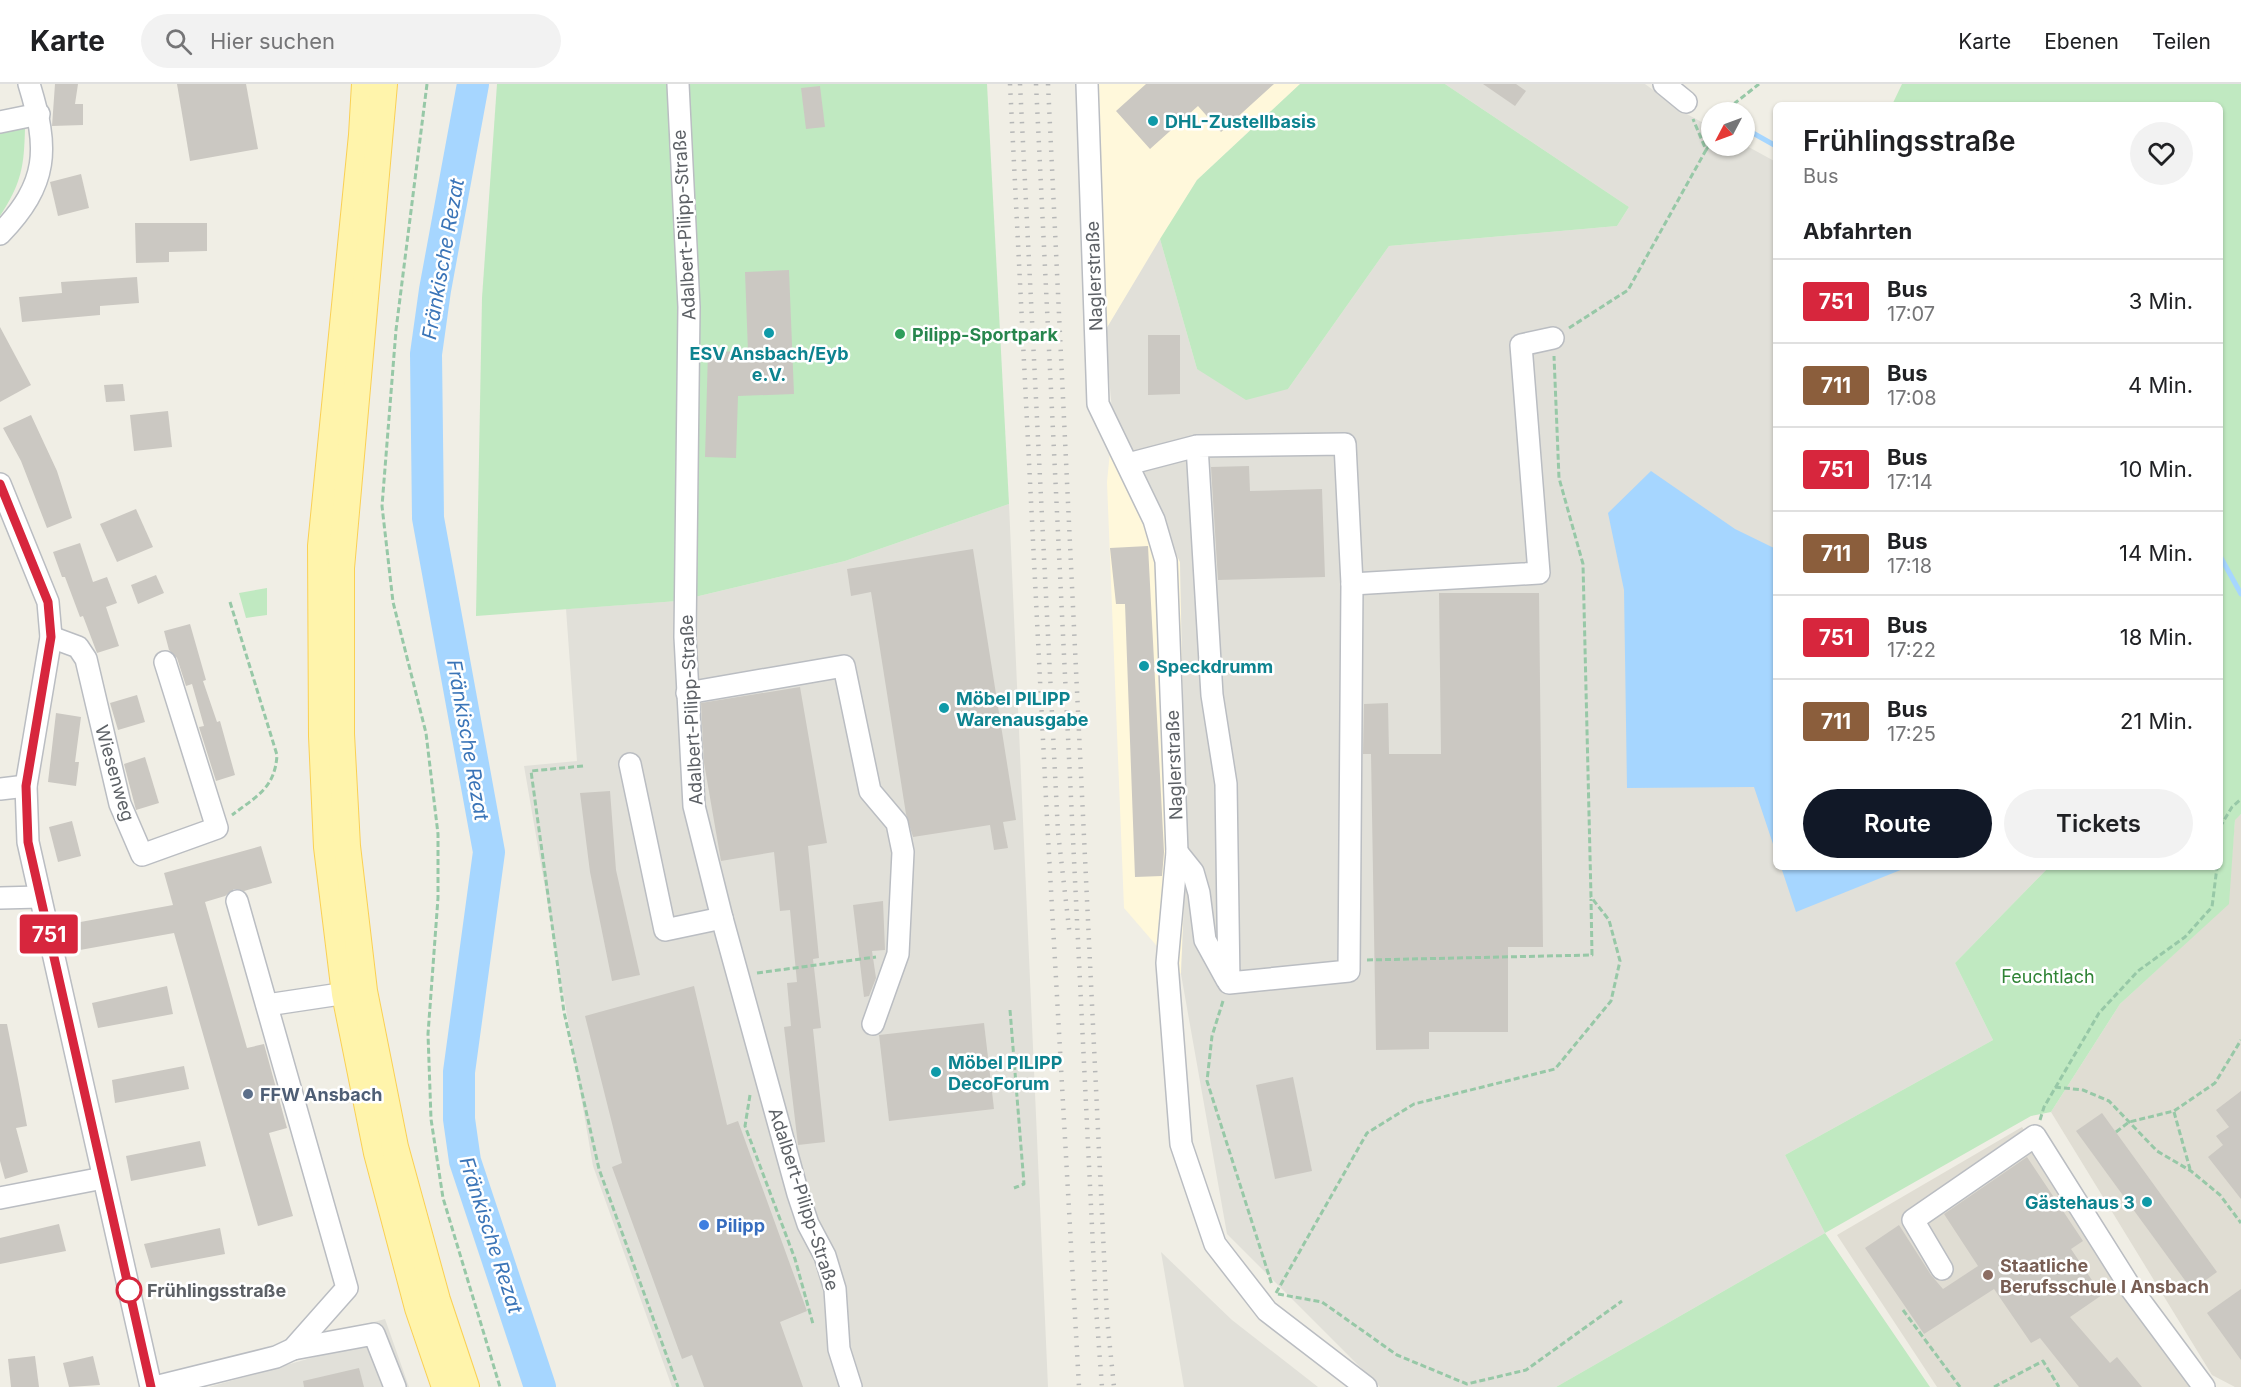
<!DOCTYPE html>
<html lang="de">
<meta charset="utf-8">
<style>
body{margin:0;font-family:Inter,sans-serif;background:#f2f2f2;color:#202124;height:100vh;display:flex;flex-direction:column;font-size:22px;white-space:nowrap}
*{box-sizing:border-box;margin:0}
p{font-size:20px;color:#757577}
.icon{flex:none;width:33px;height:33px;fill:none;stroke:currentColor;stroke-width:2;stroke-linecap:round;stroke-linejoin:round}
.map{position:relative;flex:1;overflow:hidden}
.details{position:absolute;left:1773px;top:18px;width:450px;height:768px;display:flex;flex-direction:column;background:#fff;border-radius:9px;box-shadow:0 2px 4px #0004}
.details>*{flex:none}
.badge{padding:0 12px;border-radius:4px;font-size:21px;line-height:39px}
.needle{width:39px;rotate:229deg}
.controls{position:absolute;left:1701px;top:18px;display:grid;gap:12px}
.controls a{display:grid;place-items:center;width:54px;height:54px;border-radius:50%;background:#fff;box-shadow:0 2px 4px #0004;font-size:30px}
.map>.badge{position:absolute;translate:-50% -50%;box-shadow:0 0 0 3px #fff}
h2{padding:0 30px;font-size:22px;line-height:54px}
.round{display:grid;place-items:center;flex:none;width:63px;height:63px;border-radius:32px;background:#f2f2f2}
.overview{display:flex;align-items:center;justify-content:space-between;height:102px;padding:0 30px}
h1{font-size:28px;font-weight:600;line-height:45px}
.button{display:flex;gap:12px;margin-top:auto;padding:12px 30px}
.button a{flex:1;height:69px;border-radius:36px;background:#111827;color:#fff;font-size:24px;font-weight:600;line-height:69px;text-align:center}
.button a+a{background:#f2f2f2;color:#202124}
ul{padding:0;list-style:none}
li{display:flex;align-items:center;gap:18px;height:84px;padding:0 30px;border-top:2px solid #e0e0e0}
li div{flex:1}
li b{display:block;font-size:22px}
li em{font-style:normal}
li .badge{min-width:66px;font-weight:700;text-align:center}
header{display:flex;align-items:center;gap:36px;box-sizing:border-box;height:84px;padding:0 30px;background:#fff;border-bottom:2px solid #e0e0e0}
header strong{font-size:28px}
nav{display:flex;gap:33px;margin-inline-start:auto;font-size:21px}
.search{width:420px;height:54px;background:#f2f2f2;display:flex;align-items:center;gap:15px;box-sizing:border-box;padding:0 21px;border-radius:33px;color:#757577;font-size:22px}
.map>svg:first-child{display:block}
.commercial{fill:#fff8db}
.industrial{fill:#e1e0d9}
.education{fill:#e0ddd3}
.green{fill:#c0e9c1}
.water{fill:#a6d6ff}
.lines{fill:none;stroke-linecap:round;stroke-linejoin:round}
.stream{stroke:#a6d6ff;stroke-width:5}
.river{stroke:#a6d6ff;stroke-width:32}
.building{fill:#cbc8c2}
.minor-casing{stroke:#babdc2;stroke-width:24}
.major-casing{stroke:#fad054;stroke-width:28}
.path{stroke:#97c8a7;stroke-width:3;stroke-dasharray:6 3;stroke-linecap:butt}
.minor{stroke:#fff;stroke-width:21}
.major{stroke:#fff4ab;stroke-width:26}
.rail{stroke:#b6b7b7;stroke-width:4.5;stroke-dasharray:1.5 8;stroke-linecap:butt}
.line-casing{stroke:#fff;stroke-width:14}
.line{stroke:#d7263d;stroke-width:9}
.culture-dot{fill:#0f9aa8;stroke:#fff;stroke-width:2}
.leisure-dot{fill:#2e9e5b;stroke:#fff;stroke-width:2}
.service-dot{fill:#5c6f8a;stroke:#fff;stroke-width:2}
.shop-dot{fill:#3f7fe0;stroke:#fff;stroke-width:2}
.education-dot{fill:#8d6e63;stroke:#fff;stroke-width:2}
.stop-dot{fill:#fff;stroke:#d7263d;stroke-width:3}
.labels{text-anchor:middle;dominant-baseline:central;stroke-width:5;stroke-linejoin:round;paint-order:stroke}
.culture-label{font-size:18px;font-weight:bold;fill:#0d838f;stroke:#fff;text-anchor:start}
.street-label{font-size:18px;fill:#5d6166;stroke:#fff}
.leisure-label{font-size:18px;font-weight:bold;fill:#27864d;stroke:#fff;text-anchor:start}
.park-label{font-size:18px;fill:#2f8335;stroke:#fff}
.service-label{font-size:18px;font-weight:bold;fill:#4e5e75;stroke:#fff;text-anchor:start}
.shop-label{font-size:18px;font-weight:bold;fill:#366cbe;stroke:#fff;text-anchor:start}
.education-label{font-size:18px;font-weight:bold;fill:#785e54;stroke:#fff;text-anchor:start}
.stop-label{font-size:18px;font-weight:bold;fill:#5d6166;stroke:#fff;text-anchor:start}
.water-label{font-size:20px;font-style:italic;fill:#3b75b8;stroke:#fff}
</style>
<header>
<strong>Karte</strong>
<div class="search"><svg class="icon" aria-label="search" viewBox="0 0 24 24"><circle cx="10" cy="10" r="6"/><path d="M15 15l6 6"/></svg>Hier suchen</div>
<nav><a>Karte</a><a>Ebenen</a><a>Teilen</a></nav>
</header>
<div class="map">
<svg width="2241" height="1303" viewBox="0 0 2241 1303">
<rect width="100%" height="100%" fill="#f0eee5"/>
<g class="commercial">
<path d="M1093,0H1300L1197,96L1105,247Z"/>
<path d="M1113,338L1180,478L1186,771L1181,890L1124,824L1107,398Z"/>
</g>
<g class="industrial">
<path d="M1445,0H1645L1683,28L1711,43L1712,62L1745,61L1776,78V783H2049L1955,879L1993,956L1785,1071L1825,1149L1556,1303H1380L1227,1150L1181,890L1186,771L1180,478L1113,338L1105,247L1160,155L1197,285L1288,305L1389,162L1617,142L1629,123Z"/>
<path d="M1009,420L1048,1303H672L593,1082L524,682L577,677L566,525L678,517L845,477Z"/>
<path d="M1161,1168L1232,1236L1318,1303H1184Z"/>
<path d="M385,1235L409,1303H209L325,1270L322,1252Z"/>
</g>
<g class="education">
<path d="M2241,730V1303H2235L2212,1291L2051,1028L2120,920L2228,820L2235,735Z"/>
<path d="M2022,1043L2138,1230L2192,1303H1937L1837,1151Z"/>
</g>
<g class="green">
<path d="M497,0H987L1009,420L845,477L678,517L476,532L482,214Z"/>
<path d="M1300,0H1445L1629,123L1617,142L1389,162L1288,305L1246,316L1197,285L1160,155L1197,96Z"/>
<path d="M1902,0H2241V730L2235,736L2229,820L2120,920L2051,1028L2031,1032L1825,1149L1930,1303H1556L1825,1149L1785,1071L1993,956L1955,879L2049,783H2220V21H1892Z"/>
<path d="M25,44C24,82 22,98 0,132V48Z"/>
<path d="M267,504V531L246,534L239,509Z"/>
</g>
<g class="water">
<path d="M1651,387L1735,445L1776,465V769L1754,703L1627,704L1624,506L1608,429Z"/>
<path d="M1781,783H1908L1796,828Z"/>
</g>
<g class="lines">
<g class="stream">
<path d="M1744,44L1776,62"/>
<path d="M2220,472L2241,510"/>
</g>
<path class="river" d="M473,0L435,206L426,270L428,434L489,768L459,988V1035L465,1077L540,1303"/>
</g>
<g class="building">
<path d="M55,0H78L75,20H83V41L52,42Z"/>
<path d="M177,0H246L258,65L190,77Z"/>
<path d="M1146,0H1274L1221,48L1198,22L1150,65L1116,27Z"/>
<path d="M1483,0H1516L1526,7L1515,22Z"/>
<path d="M820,2L825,43L806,45L801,4Z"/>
<path d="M81,90L89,124L58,132L50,98Z"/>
<path d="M135,139H207V167L169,168V178L136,179Z"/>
<path d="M789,186L794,310L738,312L736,374L705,373L708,267L748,268L745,188Z"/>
<path d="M137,193L139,219L100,222V231L22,238L19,213L62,209L61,198Z"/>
<path d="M0,243L31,301L0,318Z"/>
<path d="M1148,251H1180V310L1148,311Z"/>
<path d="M123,300L125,317L106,318L104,301Z"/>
<path d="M168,327L172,363L134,367L130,331Z"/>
<path d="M31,331L57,387L72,434L47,444L21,377L3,344Z"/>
<path d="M1249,382L1250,407L1322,405L1325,493L1218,496L1211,383Z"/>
<path d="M136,425L153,463L117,478L100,440Z"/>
<path d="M80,459L93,498L107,493L117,519L106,523L119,562L97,569L83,532L80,533L65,493H62L53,468Z"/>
<path d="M1148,462L1164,768L1162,792L1135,793L1125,520H1116L1110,464Z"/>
<path d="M973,465L1016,736L1003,738L1008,764L994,766L990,741L913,753L906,730L871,508L851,512L847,485Z"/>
<path d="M156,491L164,509L138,520L131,501Z"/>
<path d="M1439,509H1539L1543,863H1508V948H1429V965L1376,966L1371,670H1363L1364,620L1388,619L1389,670H1441Z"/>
<path d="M190,540L206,596L203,597L217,638L220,637L235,691L216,697L199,643L204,642L192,600L186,602L177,574L169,566L164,547Z"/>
<path d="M800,603L827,759L808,762L819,874L813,875L821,944L813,945L825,1058L798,1061L784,943L791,942L787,899L797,898L790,826L780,827L774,768L721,777L704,679L701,619Z"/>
<path d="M137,611L145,638L118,646L110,619Z"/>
<path d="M56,629L81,633L75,678H79L76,702L48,698Z"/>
<path d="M145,673L159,719L136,726L124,680Z"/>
<path d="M610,707L616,786L640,891L612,897L590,788L580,709Z"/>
<path d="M72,737L81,772L58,778L49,743Z"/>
<path d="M261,762L272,799L244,807L234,805L225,812L205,818L247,964L264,960L287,1044L269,1049L293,1132L258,1142L174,849L80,866L75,839L173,821L164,789Z"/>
<path d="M883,817L885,866L872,867L876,894L869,912L864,913L853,821Z"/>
<path d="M167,902L173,930L98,944L92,919Z"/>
<path d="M694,902L727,1041L738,1037L807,1227L780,1238L803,1303H704L692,1271L682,1275L612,1083L622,1079L585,932Z"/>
<path d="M984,939L994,1025L889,1037L879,951Z"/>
<path d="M0,940H7L18,995L27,1042L16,1044L28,1088L5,1095L0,1077Z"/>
<path d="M184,982L189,1005L115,1019L112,996Z"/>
<path d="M1293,993L1312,1087L1275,1095L1256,1001Z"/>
<path d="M2241,1007V1115L2208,1073L2223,1061L2216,1052L2229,1043L2216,1026Z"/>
<path d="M2102,1029L2217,1188L2192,1206L2076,1047Z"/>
<path d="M200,1057L206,1082L131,1097L126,1072Z"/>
<path d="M2027,1073L2083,1157L2071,1165L2102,1211L2070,1233L2110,1279L2117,1273L2142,1303H2079L2040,1254L2031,1259L1994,1205L1924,1250L1865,1164L1899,1141L1931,1191L1943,1205L1978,1182L1944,1130Z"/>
<path d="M59,1140L66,1167L0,1180V1154Z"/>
<path d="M220,1144L225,1170L151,1184L144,1160Z"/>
<path d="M2241,1205V1276L2207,1229Z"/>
<path d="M35,1272L39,1303H11L8,1275Z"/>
<path d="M93,1272L100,1301L69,1303L63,1279Z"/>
<path d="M359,1284L364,1303H304L303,1297Z"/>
</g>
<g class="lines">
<g class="minor-casing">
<g id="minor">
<path d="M678,0L689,223L685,553L694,722L722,834L798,1110L808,1140L825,1172L835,1205L839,1265L851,1303"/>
<path d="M1087,0L1098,320L1154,436L1166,477L1177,768L1167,879L1181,1060L1215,1160L1267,1227L1366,1303"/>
<path d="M1664,0L1686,18"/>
<path d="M0,38L39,30"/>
<path d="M0,150C49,99 49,65 29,0"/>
<path d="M1128,380L1197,362L1345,360L1352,500L1349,887L1229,899L1226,700L1212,611L1197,362"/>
<path d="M0,400L48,518L51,553L26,702L28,758L151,1303"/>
<path d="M1352,500L1539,489L1521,261L1553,254"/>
<path d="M51,553L78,563L86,575L120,720L142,771L217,744L165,578"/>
<path d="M687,609L844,582L870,707L897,739L903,768L898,870L873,940"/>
<path d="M630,680L665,846L722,834"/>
<path d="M0,705L26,702"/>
<path d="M1177,768L1193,788L1199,809L1205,856L1227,896"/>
<path d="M0,814L40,813"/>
<path d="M267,921L360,907"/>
<path d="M0,1114L103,1094"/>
<path d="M1942,1185L1913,1136L2035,1052L2132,1206L2204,1303"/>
<path d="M293,1265L374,1250L395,1303"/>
<path d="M155,1303L276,1273L293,1265L347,1204L237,817"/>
</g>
</g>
<g class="major-casing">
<g id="major">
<path d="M365,0L362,51L321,462L322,652L327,763L345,910L377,1069L418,1224L445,1303"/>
<path d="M384,0L341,484V650L347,762L364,907L395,1063L437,1216L466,1303"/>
</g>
</g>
<g class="path">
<path d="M427,0L396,246L382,422L393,518L426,649L438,750V814L428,950L431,1035L443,1114L500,1303"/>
<path d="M1729,28L1735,19L1759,0"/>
<path d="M1706,66L1712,57"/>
<path d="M1569,244L1628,206L1706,66L1693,35"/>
<path d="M230,518L277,671C275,704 257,712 232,731"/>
<path d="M583,682L531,687L564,928L599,1085L678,1303"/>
<path d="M2220,743L2232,723L2241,715"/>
<path d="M1367,876L1592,871L1591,815"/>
<path d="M757,889L876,873"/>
<path d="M1223,917L1212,952L1207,997L1272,1201"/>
<path d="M1010,926L1024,1100L1014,1104"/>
<path d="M2055,1003L2083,1006L2109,1017L2157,1067L2191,1087L2220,1111L2241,1139"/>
<path d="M750,1011L745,1042L795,1175L813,1240"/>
<path d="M2174,1028L2190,1085"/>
<path d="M2040,1036L2044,1023L2099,929L2138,887L2185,853L2212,823L2217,783"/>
<path d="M2116,1048L2129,1038L2174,1027L2215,999L2241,956"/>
<path d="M1276,1209L1367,1049L1414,1020L1555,985L1611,917L1620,877L1609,836L1591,813L1583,480L1559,394L1554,272"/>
<path d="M1278,1210L1322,1218L1397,1271L1467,1300L1526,1286L1622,1217"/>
<path d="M1903,1226L1960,1303"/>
<path d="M1994,1303L2043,1277L2059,1303"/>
</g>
<use href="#minor" class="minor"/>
<use href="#major" class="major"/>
<g class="rail">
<path d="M1010,0L1047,735L1079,1303"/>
<path d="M1020,0L1058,748L1070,853"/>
<path d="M1036,0L1096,1224L1102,1303"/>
<path d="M1048,0L1107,1234L1114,1303"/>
</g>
</g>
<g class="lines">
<g class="line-casing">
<path id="line" d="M0,400L48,518L51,553L26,702L28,758L151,1303"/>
</g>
<use href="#line" class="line"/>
</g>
<g class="culture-dot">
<circle cx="1153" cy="37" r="6"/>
<circle cx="769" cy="249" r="6"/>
<circle cx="1144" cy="582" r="6"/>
<circle cx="944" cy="624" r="6"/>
<circle cx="936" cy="988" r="6"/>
<circle cx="2147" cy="1118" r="6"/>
</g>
<circle class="leisure-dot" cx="900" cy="250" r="6"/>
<circle class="service-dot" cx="248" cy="1010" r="6"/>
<circle class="shop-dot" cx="704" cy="1141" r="6"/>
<circle class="education-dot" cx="1988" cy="1191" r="6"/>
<circle class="stop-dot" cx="129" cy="1206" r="12"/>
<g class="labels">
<g class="culture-label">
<text x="1165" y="37">DHL-Zustellbasis</text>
<text x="769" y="269" text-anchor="middle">ESV Ansbach/Eyb<tspan x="769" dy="21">e.V.</tspan></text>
<text x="1156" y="582">Speckdrumm</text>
<text x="956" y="614">Möbel PILIPP<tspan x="956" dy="21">Warenausgabe</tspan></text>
<text x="948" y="978">Möbel PILIPP<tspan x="948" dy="21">DecoForum</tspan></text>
<text x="2135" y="1118" text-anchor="end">Gästehaus 3</text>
</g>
<g class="street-label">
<text transform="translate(684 141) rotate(-93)">Adalbert-Pilipp-Straße</text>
<text transform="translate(1094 192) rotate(-92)">Naglerstraße</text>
<text transform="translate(691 626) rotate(-93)">Adalbert-Pilipp-Straße</text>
<text transform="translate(1174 681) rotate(-92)">Naglerstraße</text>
<text transform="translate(115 689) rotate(74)">Wiesenweg</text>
<text transform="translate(804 1115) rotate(72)">Adalbert-Pilipp-Straße</text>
</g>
<g class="leisure-label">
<text x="912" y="250">Pilipp-Sportpark</text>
</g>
<g class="park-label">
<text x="2048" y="892">Feuchtlach</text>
</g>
<g class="service-label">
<text x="260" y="1010">FFW Ansbach</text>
</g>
<g class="shop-label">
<text x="716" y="1141">Pilipp</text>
</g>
<g class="education-label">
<text x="2000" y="1181">Staatliche<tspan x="2000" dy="21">Berufsschule I Ansbach</tspan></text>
</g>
<g class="stop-label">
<text x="147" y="1206">Frühlingsstraße</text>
</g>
<g class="water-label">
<text transform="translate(443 175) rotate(-80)">Fränkische Rezat</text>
<text transform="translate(468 656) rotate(80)">Fränkische Rezat</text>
<text transform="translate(491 1151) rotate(72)">Fränkische Rezat</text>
</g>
</g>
</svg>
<div class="controls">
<a><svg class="needle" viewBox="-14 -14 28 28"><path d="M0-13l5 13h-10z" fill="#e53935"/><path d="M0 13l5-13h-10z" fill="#757577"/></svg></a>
</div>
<b class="badge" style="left:49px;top:850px;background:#d7263d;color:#fff">751</b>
<section class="details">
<div class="overview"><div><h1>Frühlingsstraße</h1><p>Bus</p></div><a class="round"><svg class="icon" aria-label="heart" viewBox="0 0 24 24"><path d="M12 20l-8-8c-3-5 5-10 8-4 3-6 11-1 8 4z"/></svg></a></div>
<h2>Abfahrten</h2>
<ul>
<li><span class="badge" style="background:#d7263d;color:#fff">751</span><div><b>Bus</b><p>17:07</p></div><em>3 Min.</em></li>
<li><span class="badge" style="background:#8b5e3c;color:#fff">711</span><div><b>Bus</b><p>17:08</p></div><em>4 Min.</em></li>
<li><span class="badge" style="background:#d7263d;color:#fff">751</span><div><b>Bus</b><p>17:14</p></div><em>10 Min.</em></li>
<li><span class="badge" style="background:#8b5e3c;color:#fff">711</span><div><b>Bus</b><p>17:18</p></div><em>14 Min.</em></li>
<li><span class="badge" style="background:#d7263d;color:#fff">751</span><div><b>Bus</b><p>17:22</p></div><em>18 Min.</em></li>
<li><span class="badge" style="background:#8b5e3c;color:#fff">711</span><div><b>Bus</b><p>17:25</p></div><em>21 Min.</em></li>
</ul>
<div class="button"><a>Route</a><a>Tickets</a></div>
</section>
</div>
